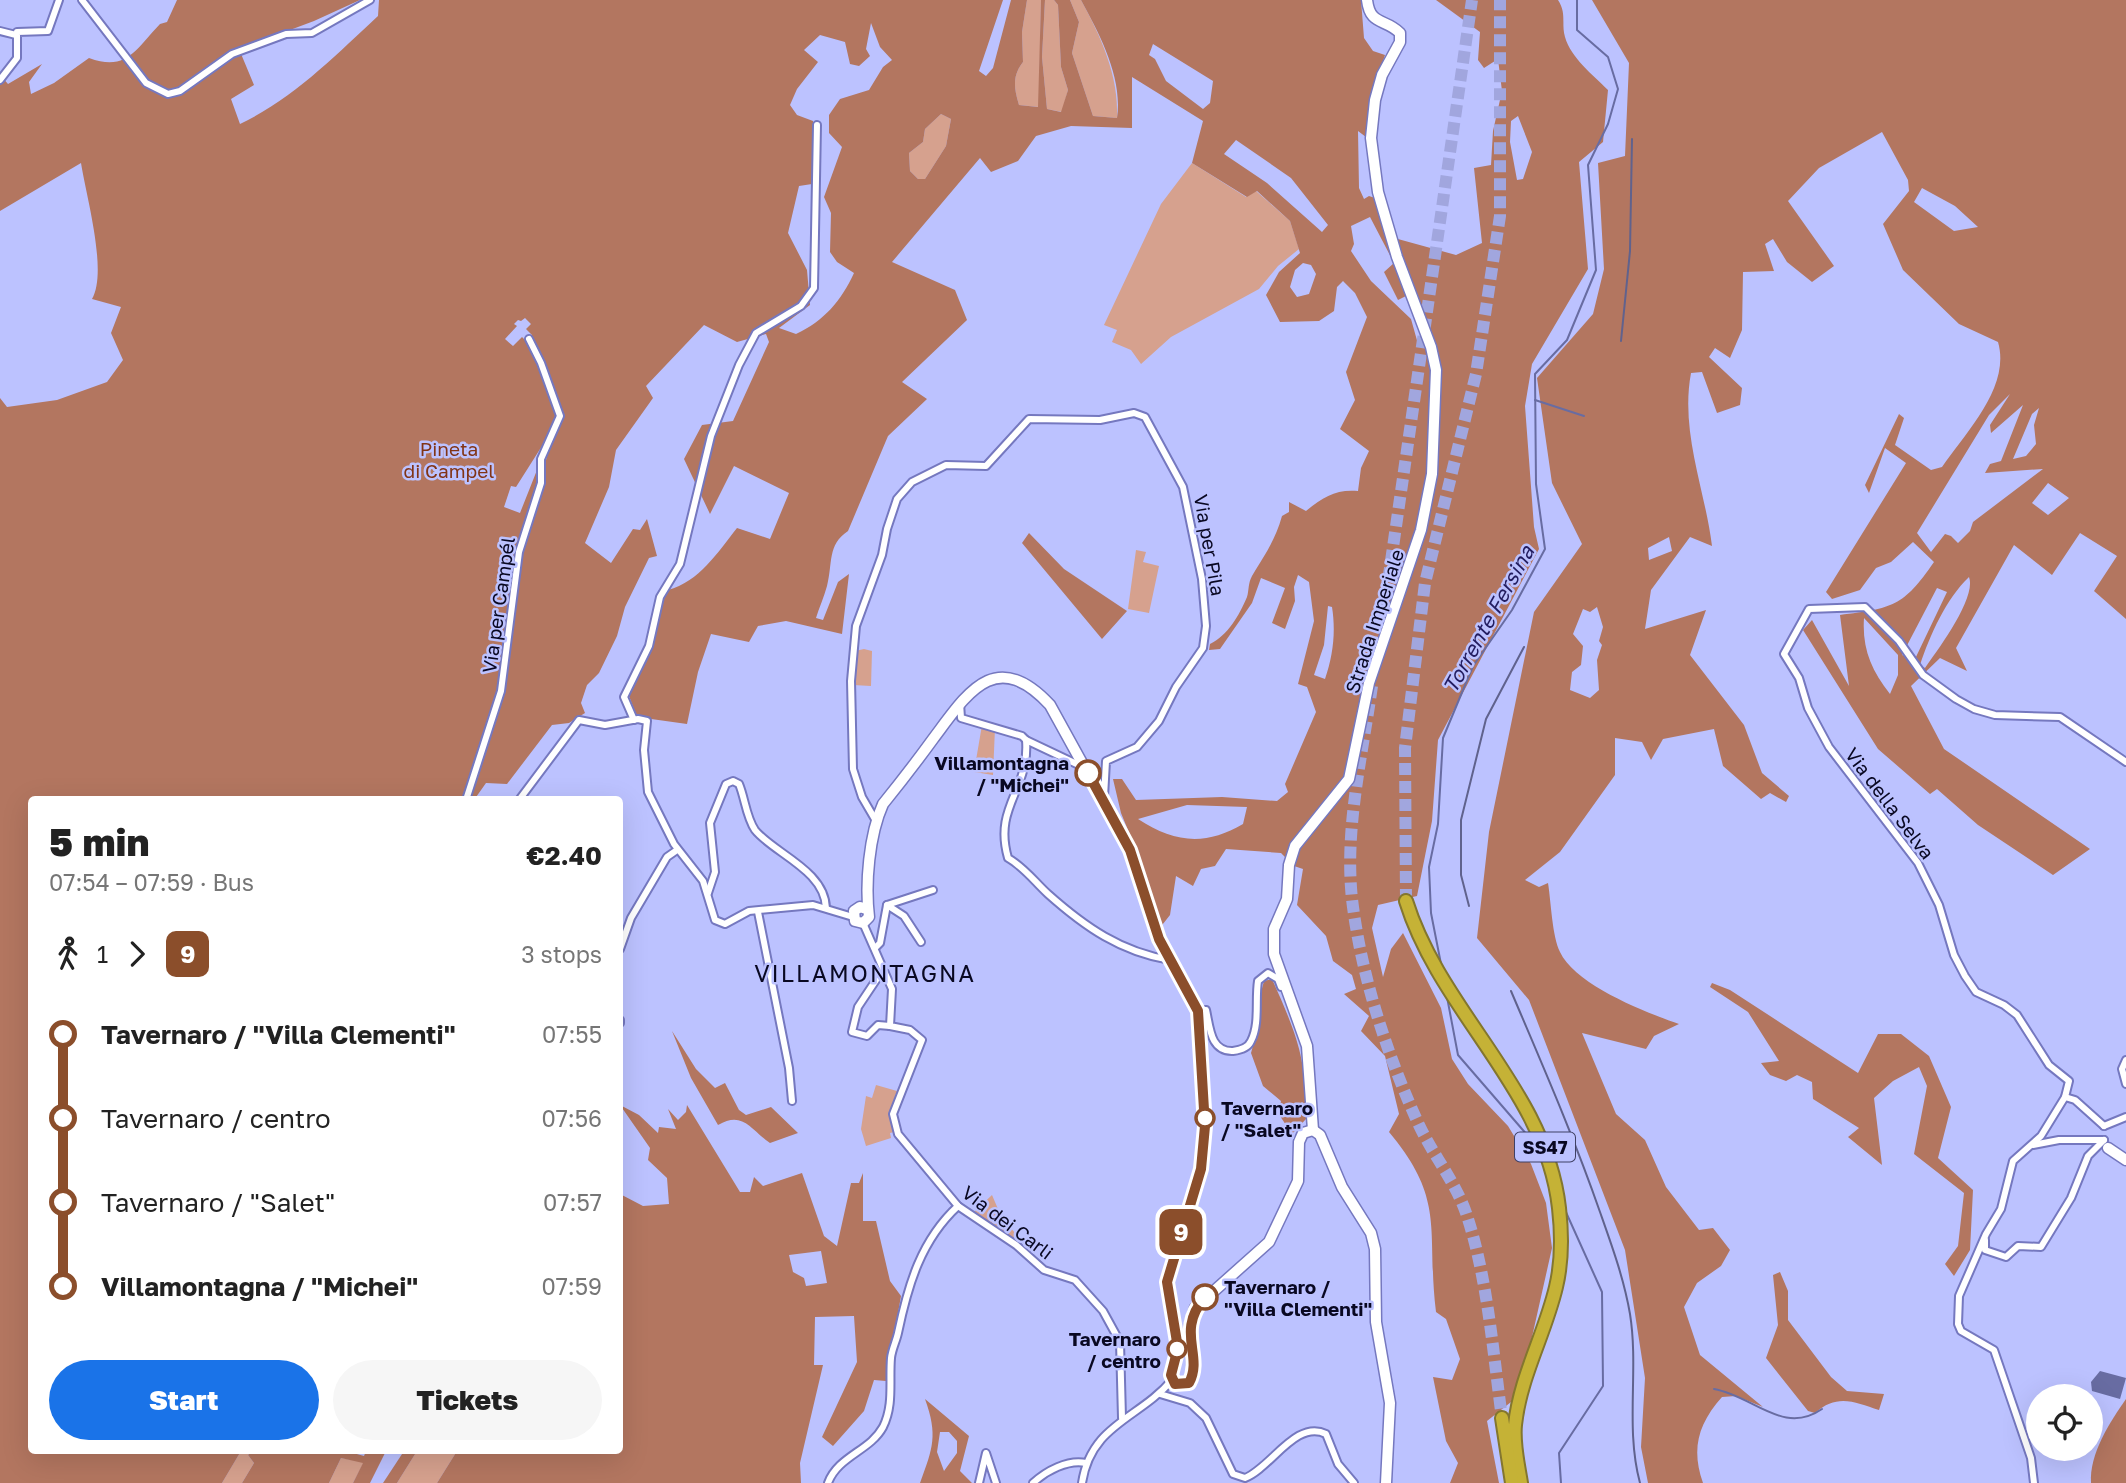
<!DOCTYPE html>
<meta charset="utf-8">
<style>
body{margin:0;font-family:"Golos Text",sans-serif;background:#f6f6f6;color:#222;height:100vh;display:flex;flex-direction:column;font-size:26px;white-space:nowrap}
*{box-sizing:border-box;margin:0}
p{font-size:23px;color:#767676}
.icon{flex:none;width:38px;height:38px;fill:none;stroke:currentColor;stroke-width:2;stroke-linecap:round;stroke-linejoin:round}
.map{position:relative;flex:1;overflow:hidden}
.side{position:absolute;left:28px;top:796px;width:595px;height:658px;display:flex;flex-direction:column;background:#fff;border-radius:7px;box-shadow:0 7px 28px #0002}
.side>*{flex:none}
.badge{padding:0 14px;border-radius:10px;font-size:24px;line-height:46px}
.tools{position:absolute;left:2026px;top:1384px;display:grid;gap:14px}
.tools a{display:grid;place-items:center;width:77px;height:77px;border-radius:50%;background:#fff;box-shadow:0 7px 28px #0002;font-size:35px}
.map>.badge{position:absolute;translate:-50% -50%;box-shadow:0 0 0 4px #fff}
.legs{display:flex;align-items:center;gap:10px;height:77px;padding:0 21px;font-size:23px}
.legs p{margin-inline-start:auto}
.head{display:flex;align-items:center;justify-content:space-between;height:119px;padding:0 21px}
h1{font-size:38px;font-weight:800;line-height:52px}
.button{display:flex;gap:14px;margin-top:auto;padding:14px 21px}
.button a{flex:1;height:80px;border-radius:42px;background:#1a73e8;color:#fff;font-size:28px;font-weight:800;line-height:80px;text-align:center}
.button a+a{background:#f6f6f6;color:#222}
ul{padding:0 21px;list-style:none}
li{display:flex;align-items:center;gap:24px;height:84px;font-size:26px}
li i{display:grid;place-items:center;width:10px;height:100%;margin:0 9px;background:currentColor}
li i::after{content:'';width:18px;height:18px;margin:-9px;border:5px solid;border-radius:50%;background:#fff}
li p{margin-inline-start:auto}
li:first-child i{background:linear-gradient(#0000 50%,currentColor 0)}
li:last-child i{background:linear-gradient(currentColor 50%,#0000 0)}
.map>svg:first-child{display:block}
.green{fill:#d6a18e}
.forest{fill:#b37660;fill-rule:evenodd}
.water{fill:#686ca2}
.lines{fill:none;stroke-linecap:round;stroke-linejoin:round}
.stream{stroke:#686ca2;stroke-width:2}
.highway-tunnel{stroke:#a1a6de;stroke-width:12;stroke-dasharray:12 6;stroke-linecap:butt}
.street-casing{stroke:#7578bf;stroke-width:10}
.secondary-casing{stroke:#7578bf;stroke-width:13}
.highway-casing{stroke:#83762f;stroke-width:16}
.street{stroke:#fff;stroke-width:6}
.secondary{stroke:#fff;stroke-width:10}
.highway{stroke:#c5b236;stroke-width:12}
.rail{stroke:#60628d;stroke-width:2}
.line-1-casing{stroke:#fff;stroke-width:16}
.line-1{stroke:#8b4e2b;stroke-width:10}
.stop-1-dot{fill:#fff;stroke:#8b4e2b;stroke-width:3.5}
.labels{text-anchor:middle;dominant-baseline:central;stroke-width:5;stroke-linejoin:round;paint-order:stroke}
.shield{fill:#bcc2ff;stroke:#3f4064;stroke-width:2}
.shield-label{font-size:18px;font-weight:bold;fill:#090822}
.park-label{font-size:19px;fill:#813416;stroke:#bcc2ff}
.street-label{font-size:19px;fill:#090822;stroke:#bcc2ff}
.stop-label{font-size:19px;font-weight:bold;fill:#090822;stroke:#bcc2ff;text-anchor:end}
.water-label{font-size:21px;font-style:italic;fill:#231d60;stroke:#bcc2ff}
.quarter-label{font-size:23px;letter-spacing:2px;fill:#090822;stroke:#bcc2ff}
</style>
<div class="map">
<svg width="2126" height="1483" viewBox="0 0 2126 1483">
<rect width="100%" height="100%" fill="#bcc2ff"/>
<g class="green">
<path d="M1027,0H1041L1039,107L1019,105C1014,88 1012,76 1023,62L1022,32Z"/>
<path d="M1045,0H1054L1058,5L1061,67L1068,90L1062,112L1047,109L1042,57Z"/>
<path d="M1070,0H1081C1101,37 1119,76 1117,118L1093,116L1072,53L1079,22Z"/>
<path d="M941,114L951,119L946,146L925,179H918L910,171L909,153L923,142L925,129Z"/>
<path d="M1192,163L1246,197L1256,191L1290,221L1299,249L1278,266L1259,289L1171,337L1141,364L1131,350L1112,342L1117,330L1104,325L1161,204Z"/>
<path d="M1136,550L1146,552L1143,562L1159,566L1149,613L1128,609Z"/>
<path d="M864,649L872,651L871,686L853,685L855,651Z"/>
<path d="M982,725L995,728L993,775L974,772Z"/>
<path d="M876,1085L897,1091L890,1110L894,1132L890,1133L891,1138L866,1146L861,1129L866,1096L872,1098Z"/>
<path d="M992,1195L1001,1216L1015,1233L1014,1238L973,1213Z"/>
<path d="M241,1451H252L248,1455L254,1463L242,1483H222Z"/>
<path d="M417,1451H457L437,1483H397Z"/>
<path d="M341,1458L364,1462L353,1483H329Z"/>
</g>
<g class="forest">
<path d="M177,0H360L314,21L239,49L254,85L231,99L240,124C293,99 336,55 378,16L379,0H1003L979,71L986,76L993,68L1011,0H1027L1022,32L1023,62C1012,76 1014,88 1019,105L1038,107L1041,0H1045L1042,57L1047,109L1061,112L1068,90L1061,67L1058,5L1054,0H1070L1079,22L1072,53L1093,116L1117,118C1123,78 1100,35 1081,0H1361L1364,38L1373,51L1385,55L1371,97L1366,137L1358,131L1359,188L1364,199L1369,196L1375,198L1387,236L1456,255L1482,243L1474,168L1491,165L1493,131L1502,91L1498,59L1484,68L1478,60L1480,32L1436,0H1558C1567,14 1561,23 1565,37C1571,58 1593,75 1608,90L1603,142L1579,162L1588,269L1532,364L1525,406L1534,527L1539,549L1438,740L1432,821L1417,896L1378,905L1372,928L1383,977L1391,949L1403,933L1441,1008L1452,1059L1468,1084L1508,1126L1531,1164L1546,1203L1552,1248L1532,1337L1511,1402L1487,1421L1499,1483H1450L1458,1463L1446,1441L1433,1377L1452,1380L1460,1359L1446,1319L1436,1312C1426,1231 1447,1201 1389,1132L1399,1114L1385,1056L1361,1031L1369,1016L1344,994L1356,989L1352,975L1333,961L1326,936L1297,905L1303,869L1294,866L1281,853L1226,849L1215,866L1201,869L1193,886L1176,876L1170,915L1159,929L1139,857L1121,813L1113,779H1122L1136,800L1222,797L1277,801L1288,792L1285,784L1316,712L1307,687L1298,684L1314,621L1309,582L1298,575L1294,587L1295,601L1285,629L1272,623L1285,588L1261,578L1252,603L1220,649L1209,650L1210,644C1228,635 1239,616 1247,597C1249,590 1248,583 1252,576C1265,554 1275,541 1282,516L1289,512V502L1306,511C1323,497 1336,489 1358,491L1361,468L1369,451L1340,429L1355,400L1346,372L1367,317L1355,293L1343,281L1337,287L1334,311L1319,321L1280,322L1266,295L1279,272L1300,253L1290,221L1257,191L1247,197L1192,163L1203,121L1132,77V128L1071,126L1036,136L1018,161L991,172L980,158L892,262L955,290L967,320L902,382L927,399L888,436L848,531C827,545 833,563 827,586C824,597 819,608 816,618L823,620L838,582L849,574L842,634L786,621L758,626L749,642L711,634L698,672L687,724L637,717L629,696L652,650L657,613L668,590C699,582 718,552 737,528L770,539L789,493L734,466L710,514L684,459L702,425L733,421L769,342L766,334L737,342L704,325L646,386L653,398L616,450L609,487L585,543L611,563L633,529L640,530L647,519L657,556L649,558L625,607L617,636L599,673L587,685L581,703L585,713L569,723L552,725L507,784L486,783L474,800H32V1451H241L222,1483H0V398L7,407L57,400L107,382L123,360L111,333L121,307L92,299C108,272 86,195 81,163L0,211V75L8,84L42,64L29,82L31,94L54,83L89,58C127,72 136,49 160,24L167,22ZM871,23L880,47L892,60L883,67L869,90L840,99L829,115V133L842,147L824,197L831,213L830,252L837,262L854,273C841,301 824,321 796,334L779,328L810,305L807,270L788,233L799,186L812,184L813,121L797,115L790,105L797,89L818,62L804,50L820,35L845,42L850,64L859,66L870,56L866,49ZM1153,44L1213,81L1210,103L1203,109L1166,81L1155,59L1149,55ZM941,114L951,119L946,146L925,179H918L910,171L909,153L923,142L925,129ZM1518,116L1532,152L1523,179L1517,180L1510,142L1511,121ZM1236,140L1291,178L1328,225L1322,232L1267,183L1224,154ZM1370,217L1394,263L1384,272L1398,300L1406,296L1425,345L1418,344L1411,319L1371,281L1351,251L1354,244L1351,226ZM1303,263L1311,265L1316,274L1309,294L1297,297L1290,287L1295,270ZM525,318L531,324L526,329L532,335L526,341L522,337L513,346L505,339L517,326L514,324L518,320L521,321ZM542,446L549,448L545,464L539,465L520,513L504,507L511,486L516,487ZM1328,606L1332,607C1336,632 1333,656 1325,679L1314,675L1324,645ZM1187,805L1247,807L1243,824C1206,846 1174,843 1138,819Z"/>
<path d="M1592,0H2126V619L2094,591L2117,556L2080,533L2052,575L2014,545L1956,648L1967,671L1940,658L1911,686L1944,749L2090,849L2053,875L1978,825L1937,789L1930,794L1878,749L1803,630L1812,620L1849,686L1840,615C1893,608 1903,607 1934,562L1913,542L1891,562L1876,568L1860,590L1832,599L1826,592L1906,463L1885,448L1869,493L1865,485L1899,414L1904,418L1895,445L1931,470L1942,467C1966,432 2011,387 1998,342L1959,324L1903,270L1883,224L1909,191L1908,180L1882,132L1819,168L1788,201L1834,266L1812,282L1787,262L1773,239L1765,244L1774,271L1743,272L1742,330L1730,358L1715,348L1709,357L1742,388L1740,405L1717,413L1702,372L1691,373C1680,432 1705,489 1712,546L1690,537L1651,590L1645,629L1706,610L1690,655L1744,725L1762,773L1789,796L1786,802L1770,793L1761,799L1723,766L1714,729L1663,739L1651,760L1642,742L1615,738V775L1560,852L1525,880L1539,887L1548,883C1551,901 1552,936 1560,952C1575,985 1647,1013 1679,1024L1654,1036L1646,1049L1582,1033L1616,1114L1645,1140L1666,1187L1699,1230L1713,1228L1730,1250L1721,1266L1697,1283L1684,1307L1700,1355L1763,1407L1736,1396L1722,1397C1698,1424 1691,1449 1703,1483H1648L1641,1447L1645,1378L1625,1250L1529,1000L1477,938L1489,832L1534,612L1582,544L1552,483L1537,378L1593,314L1604,269L1598,163L1625,156L1629,63ZM1922,188L1955,206L1978,227L1954,231L1914,202ZM2010,394L1990,425L1991,433L2023,405L2001,461L1990,464L1985,473L2043,469L1973,522L1970,531L1958,543L1951,536L1945,534L1931,552L1917,533L1989,415ZM2039,408L2034,425L2036,444L2026,456L2013,459L2032,414ZM2048,483L2069,498L2048,515L2032,503ZM1669,537L1672,551L1649,560L1648,548ZM1969,577C1977,598 1937,651 1925,668L1920,665C1930,635 1946,599 1969,577ZM1937,588L1947,592L1915,659L1902,655ZM1597,607L1603,627L1599,641L1602,645L1597,660L1599,690L1590,698L1570,690L1572,672L1581,665L1583,646L1573,634L1583,609L1590,612ZM1864,618L1898,655V675L1890,694C1871,670 1862,648 1864,618Z"/>
<path d="M1029,533L1064,569L1127,611L1102,639L1022,543Z"/>
<path d="M1272,979C1296,1033 1307,1058 1306,1119L1292,1134L1278,1113L1281,1101L1263,1086L1251,1053L1259,1024L1260,996L1264,981Z"/>
<path d="M1712,983L1730,990L1858,1073L1878,1034H1901L1929,1056L1951,1107L1938,1158L1973,1190L1970,1250L1954,1276L1945,1264L1958,1246L1964,1193L1914,1154L1927,1086L1919,1067L1893,1081L1874,1098L1882,1165L1848,1137L1859,1128L1813,1099L1812,1082L1797,1075L1786,1081L1770,1075L1761,1063L1779,1061L1748,1012L1710,987Z"/>
<path d="M672,1031L696,1069L715,1088L725,1083L739,1110L746,1115L771,1107L798,1133L770,1143C751,1130 743,1110 718,1125L691,1078Z"/>
<path d="M620,1105L639,1115L658,1133L659,1127L676,1129L668,1109L678,1120L686,1112L687,1105L740,1192H750L754,1177L763,1186L802,1173L824,1236L837,1246L851,1183H859L863,1173V1221H876L890,1281L901,1296L886,1381L874,1380L864,1411L833,1446L822,1437L857,1362L854,1316L815,1317L814,1365H823L800,1463L801,1483H437L457,1451H620V1194L643,1206L669,1204L667,1178L648,1160L650,1148ZM821,1251L827,1283L806,1286L804,1278L793,1272L789,1255Z"/>
<path d="M1780,1272L1788,1291V1320L1831,1377L1847,1391L1884,1394L1879,1410C1855,1402 1837,1393 1815,1413L1808,1411L1766,1358L1778,1325L1773,1275Z"/>
<path d="M925,1399L969,1436L960,1471L972,1483H920C933,1448 938,1435 925,1399ZM940,1432H949L957,1441V1453L944,1471L937,1452Z"/>
<path d="M2126,1399V1483H2091C2089,1454 2110,1422 2126,1399Z"/>
<path d="M252,1451H346L364,1456L366,1451H386L370,1483H353L363,1463L341,1458L329,1483H242L254,1463L248,1455Z"/>
<path d="M404,1451H417L397,1483H383Z"/>
</g>
<path class="water" d="M2100,1371L2126,1378L2120,1399L2092,1391L2091,1382Z"/>
<g class="lines">
<g class="stream">
<path d="M1535,400L1584,416"/>
<path d="M1441,964L1431,913L1429,867L1438,824L1443,738L1473,666L1512,610L1545,549L1536,484L1535,374L1567,340L1596,270L1588,165L1608,124L1618,89L1608,57L1577,30V0"/>
<path d="M1447,997L1458,1055L1535,1144"/>
<path d="M1714,1389C1754,1396 1783,1436 1822,1409"/>
<path d="M1561,1483L1559,1453L1603,1386L1602,1292L1565,1210"/>
</g>
<g class="highway-tunnel">
<path d="M1378,651L1472,0"/>
<path d="M1372,686C1362,758 1343,834 1353,907C1363,982 1388,1057 1419,1125C1434,1157 1458,1185 1468,1219C1488,1282 1493,1353 1502,1418"/>
<path d="M1406,901L1405,748L1425,583L1476,374L1500,216V0"/>
</g>
<g class="street-casing">
<g id="street">
<path d="M82,0L146,83L168,94L180,91L232,54L286,34L312,33L370,0"/>
<path d="M0,31L16,35"/>
<path d="M0,80L17,58V32L48,31L59,0"/>
<path d="M960,703L961,718L1022,736L1026,740"/>
<path d="M634,720L624,697L649,646L660,597L680,564L711,436L739,365L756,333L801,306L814,288L817,125"/>
<path d="M1083,767L1026,740C1030,790 993,806 1008,858C1024,867 1034,881 1048,894C1085,927 1121,952 1170,960"/>
<path d="M466,800L501,691L519,552L541,483V459L560,416L541,363L529,339"/>
<path d="M519,800L579,720L605,725L638,719L647,721L644,750L648,792L674,844L703,881L715,920L725,924L749,911L813,905L853,917"/>
<path d="M876,821L862,797L853,769L851,681L856,626L882,555L887,529L897,499L912,482L946,465L986,466L1029,419L1100,420L1134,413L1145,417L1183,487L1202,579L1206,626L1203,648L1176,687L1159,721L1137,747L1106,761L1104,797"/>
<path d="M708,893L715,872L710,823L726,784L733,781L739,784C745,798 746,817 755,830C773,853 825,870 826,908"/>
<path d="M887,905L904,916L921,942"/>
<path d="M758,912L789,1068L792,1101"/>
<path d="M863,923L892,989L890,1026L910,1030L922,1040L893,1114L898,1134L958,1206L1016,1245L1044,1270L1075,1280L1103,1311L1120,1342L1122,1418"/>
<path d="M876,947L880,943L887,905L933,890"/>
<path d="M620,949L631,918L667,857L677,850"/>
<path d="M884,968L858,1007L852,1032L867,1036L878,1025L890,1026"/>
<path d="M1198,1011L1206,1010C1210,1027 1210,1052 1233,1051C1241,1050 1248,1048 1251,1041C1260,1024 1255,999 1258,981L1268,973L1278,979L1281,987"/>
<path d="M620,1020V1023"/>
<path d="M2126,1060L2122,1069L2126,1084"/>
<path d="M2065,1097L2075,1100L2104,1126"/>
<path d="M2104,1126L2126,1117"/>
<path d="M2033,1145L2059,1140H2104"/>
<path d="M1985,1240V1250L2006,1257L2018,1246L2041,1247L2071,1198L2088,1156L2104,1140"/>
<path d="M1160,1394L1190,1403L1206,1418L1233,1474L1245,1478C1271,1468 1296,1419 1326,1434L1338,1464L1354,1483"/>
<path d="M828,1483C838,1456 870,1451 883,1427C894,1405 889,1382 891,1358C892,1349 896,1342 898,1333C908,1285 921,1240 958,1206"/>
<path d="M979,1483L986,1453L996,1483"/>
<path d="M1033,1483C1046,1471 1068,1459 1086,1463"/>
<path d="M1082,1483C1091,1424 1139,1419 1172,1380"/>
<path d="M2034,1483L2031,1458L1994,1350L1961,1331L1958,1324L1959,1296L1986,1234L2001,1209L2013,1161L2041,1136L2065,1097L2069,1081L2049,1065L2017,1015L2004,1005L1976,992L1965,976L1954,955L1939,905L1918,863L1829,747L1808,708L1799,678L1784,654L1809,609L1865,607L1899,641L1923,675L1956,699L1974,709L1995,715L2060,717L2126,762"/>
</g>
</g>
<g class="secondary-casing">
<g id="secondary">
<path d="M866,909L860,907L854,911L855,921L863,923L869,917C865,884 869,835 883,804C900,783 917,761 933,739C967,694 995,646 1050,705L1130,850L1159,939L1198,1011L1205,1126L1201,1169L1167,1282L1178,1348L1171,1375L1175,1384L1189,1383L1193,1375L1190,1325L1195,1308L1269,1242L1298,1181L1299,1142L1303,1133L1313,1130"/>
<path d="M1313,1130L1307,1046L1274,954V929L1287,899L1289,865L1295,846L1349,779L1369,683L1421,530L1432,474L1436,370L1431,347L1397,257L1378,192L1371,138L1375,100L1382,75L1400,42V33C1385,18 1370,26 1367,0"/>
<path d="M1313,1130L1320,1135L1342,1187L1371,1233L1375,1249L1376,1322L1390,1403L1386,1483"/>
<path d="M2108,1148L2126,1160"/>
</g>
</g>
<g class="highway-casing">
<g id="highway">
<path d="M1406,901C1441,1013 1546,1090 1559,1208C1562,1234 1562,1262 1556,1287C1545,1334 1520,1377 1515,1425C1513,1444 1518,1464 1521,1483"/>
<path d="M1502,1418L1512,1483"/>
</g>
</g>
<use href="#street" class="street"/>
<use href="#secondary" class="secondary"/>
<use href="#highway" class="highway"/>
<g class="rail">
<path d="M1621,341L1630,251L1632,139"/>
<path d="M1469,906L1461,875V820L1486,719L1524,647"/>
<path d="M1511,991C1542,1064 1574,1137 1600,1212C1612,1246 1624,1279 1630,1314C1639,1370 1625,1428 1640,1483"/>
</g>
</g>
<g class="lines">
<g class="line-1-casing">
<path id="line-1" d="M1088,773L1130,850L1159,939L1198,1011L1205,1126L1201,1169L1167,1282L1178,1348L1171,1375L1175,1384L1189,1383C1204,1355 1175,1332 1205,1297"/>
</g>
<use href="#line-1" class="line-1"/>
</g>
<g class="stop-1-dot">
<circle cx="1088" cy="773" r="12"/>
<circle cx="1205" cy="1118" r="9"/>
<circle cx="1205" cy="1297" r="12"/>
<circle cx="1177" cy="1349" r="9"/>
</g>
<g class="labels">
<rect class="shield" x="1515" y="1132.5" width="60" height="29" rx="5"/>
<g class="shield-label">
<text x="1545" y="1147">SS47</text>
</g>
<g class="park-label">
<text x="449" y="448">Pineta<tspan x="449" dy="22">di Campel</tspan></text>
</g>
<g class="street-label">
<text transform="translate(1210 545) rotate(80)">Via per Pila</text>
<text transform="translate(498 605) rotate(-82)">Via per Campél</text>
<text transform="translate(1374 621) rotate(-72)">Strada Imperiale</text>
<text transform="translate(1890 803) rotate(53)">Via della Selva</text>
<text transform="translate(1008 1222) rotate(37)">Via dei Carli</text>
</g>
<g class="stop-label">
<text x="1069" y="762">Villamontagna<tspan x="1069" dy="22">/ "Michei"</tspan></text>
<text x="1221" y="1107" text-anchor="start">Tavernaro<tspan x="1221" dy="22">/ "Salet"</tspan></text>
<text x="1224" y="1286" text-anchor="start">Tavernaro /<tspan x="1224" dy="22">"Villa Clementi"</tspan></text>
<text x="1161" y="1338">Tavernaro<tspan x="1161" dy="22">/ centro</tspan></text>
</g>
<g class="water-label">
<text transform="translate(1488 619) rotate(-61)">Torrente Fersina</text>
</g>
<g class="quarter-label">
<text x="865" y="973">VILLAMONTAGNA</text>
</g>
</g>
</svg>
<div class="tools">
<a><svg class="icon" aria-label="locate" viewBox="0 0 24 24"><circle cx="12" cy="12" r="6"/><path d="M12 2v4M12 18v4M2 12h4M18 12h4"/></svg></a>
</div>
<b class="badge" style="left:1181px;top:1232px;background:#8b4e2b;color:#fff">9</b>
<section class="side">
<div class="head"><div><h1>5 min</h1><p>07:54 – 07:59 · Bus</p></div><b>€2.40</b></div>
<div class="legs"><svg class="icon" aria-label="walk" viewBox="0 0 24 24"><circle cx="13" cy="4" r="2"/><path d="M13 8l-2 6 4 7M11 14l-3 7M7 12l3-4h3l4 4"/></svg>1<svg class="icon" aria-label="forward" viewBox="0 0 24 24"><path d="M9 5l7 7-7 7"/></svg><b class="badge" style="background:#8b4e2b;color:#fff">9</b><p>3 stops</p></div>
<ul>
<li><i style="color:#8b4e2b"></i><b>Tavernaro / &quot;Villa Clementi&quot;</b><p>07:55</p></li>
<li><i style="color:#8b4e2b"></i><span>Tavernaro / centro</span><p>07:56</p></li>
<li><i style="color:#8b4e2b"></i><span>Tavernaro / &quot;Salet&quot;</span><p>07:57</p></li>
<li><i style="color:#8b4e2b"></i><b>Villamontagna / &quot;Michei&quot;</b><p>07:59</p></li>
</ul>
<div class="button"><a>Start</a><a>Tickets</a></div>
</section>
</div>
